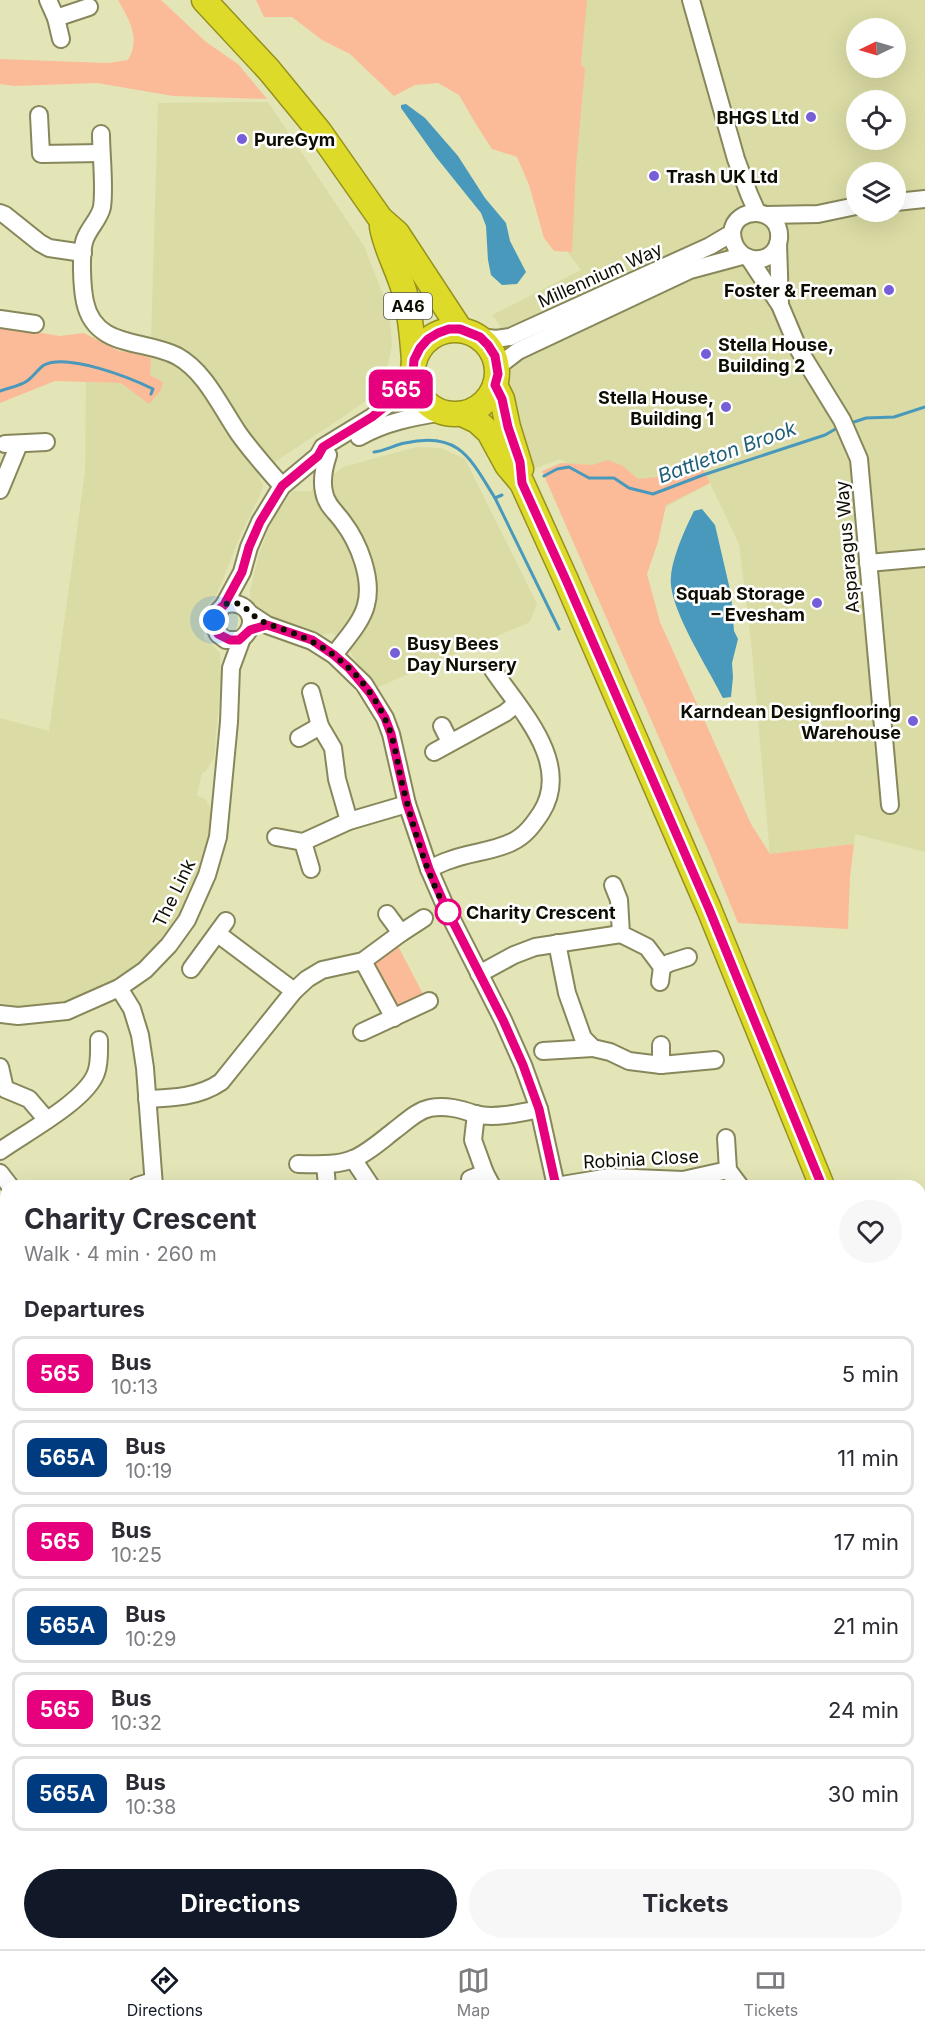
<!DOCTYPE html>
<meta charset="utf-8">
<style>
body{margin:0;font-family:Inter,sans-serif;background:#f7f7f7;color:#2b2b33;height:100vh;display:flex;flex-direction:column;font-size:22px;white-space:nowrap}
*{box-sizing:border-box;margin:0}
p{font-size:20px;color:#7c7c81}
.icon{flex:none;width:33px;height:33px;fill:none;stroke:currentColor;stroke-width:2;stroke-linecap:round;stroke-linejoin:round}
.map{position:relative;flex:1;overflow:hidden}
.details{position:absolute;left:0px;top:1180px;width:926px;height:770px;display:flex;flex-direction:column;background:#fff;border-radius:18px 18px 0 0;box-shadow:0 6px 24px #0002}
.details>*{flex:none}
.badge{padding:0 12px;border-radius:9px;font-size:21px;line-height:39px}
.needle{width:39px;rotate:265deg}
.controls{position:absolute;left:846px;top:18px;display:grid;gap:12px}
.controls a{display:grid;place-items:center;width:60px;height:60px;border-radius:50%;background:#fff;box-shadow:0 6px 24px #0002;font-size:30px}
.you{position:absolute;width:30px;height:30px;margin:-15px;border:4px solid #fff;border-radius:50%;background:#1a73e8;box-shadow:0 0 0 9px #1a73e833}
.map>.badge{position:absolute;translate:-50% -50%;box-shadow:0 0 0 3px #fff}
h2{padding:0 24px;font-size:22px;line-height:54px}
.round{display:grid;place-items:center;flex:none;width:63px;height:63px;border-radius:32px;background:#f7f7f7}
.head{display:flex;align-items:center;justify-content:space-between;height:102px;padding:0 24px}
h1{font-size:28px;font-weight:700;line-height:45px}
.primary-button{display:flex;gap:12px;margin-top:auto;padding:12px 24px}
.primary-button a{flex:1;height:69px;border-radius:36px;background:#111827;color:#fff;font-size:24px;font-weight:700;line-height:69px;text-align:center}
.primary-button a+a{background:#f7f7f7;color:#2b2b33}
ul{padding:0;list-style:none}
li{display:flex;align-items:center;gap:18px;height:75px;margin:0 12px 9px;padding:0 12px;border:3px solid #e1e1e2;border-radius:12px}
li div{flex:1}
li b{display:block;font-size:22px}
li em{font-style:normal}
li .badge{min-width:66px;font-weight:700;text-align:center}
.menu{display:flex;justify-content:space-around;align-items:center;height:84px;border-top:2px solid #e1e1e2;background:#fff;font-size:16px;color:#7c7c81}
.menu a{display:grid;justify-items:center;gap:3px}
.menu .on{color:#111827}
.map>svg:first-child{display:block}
.built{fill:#dbdba5;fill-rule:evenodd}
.green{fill:#fbbb99}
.water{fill:#4899bb}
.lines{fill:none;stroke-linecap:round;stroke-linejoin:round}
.stream{stroke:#4899bb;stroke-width:3}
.minor-casing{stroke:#87875b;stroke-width:20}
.highway-casing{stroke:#95921c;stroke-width:27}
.minor{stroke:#fff;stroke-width:16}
.highway{stroke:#deda2a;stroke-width:24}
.line-casing{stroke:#fff;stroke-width:14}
.line{stroke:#e6007e;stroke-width:9}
.walk{stroke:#0e0d01;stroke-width:6;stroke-dasharray:0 10.8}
.poi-dot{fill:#765ed8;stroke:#fff;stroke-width:2}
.stop-dot{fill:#fff;stroke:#e6007e;stroke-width:3}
.labels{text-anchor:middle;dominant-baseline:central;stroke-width:5;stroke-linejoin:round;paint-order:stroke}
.shield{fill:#fff;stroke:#56564d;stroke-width:1.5}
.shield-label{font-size:16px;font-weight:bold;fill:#0e0d01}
.poi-label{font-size:18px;font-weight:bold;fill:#0e0d01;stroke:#fff;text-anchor:end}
.street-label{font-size:18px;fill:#0e0d01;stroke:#fff}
.stop-label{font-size:18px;font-weight:bold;fill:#0e0d01;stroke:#fff;text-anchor:start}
.water-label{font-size:20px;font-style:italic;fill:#1f5e77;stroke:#fff}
</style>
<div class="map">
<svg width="925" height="1949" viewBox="0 0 925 1949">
<rect width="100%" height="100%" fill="#e4e5b6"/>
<g class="built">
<path d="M579,0H925V852L855,834L854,844L770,855L751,641L739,544L710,483L666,507L641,506L560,459L531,470L513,421L507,378L512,365L499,324L492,315L581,270L568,253ZM856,28H896V68H856ZM856,100H896V140H856ZM856,172H896V212H856Z"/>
<path d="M268,102L364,246L382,292L390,319L392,345L387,369L375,394L349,413L258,473L263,486L261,493L241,534L217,594L202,612L204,639L214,646L220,654L221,679L214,758L206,771L202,773L197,795L206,800L211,810V825L201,868L185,906L167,932L145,957L122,975L104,985L75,1000L50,1006L21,1007L0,1003V718L49,731L85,472L86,382L121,383L149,403L161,390L163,382L150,375L158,103Z"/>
<path d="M416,447L441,448L465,459L537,604L530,622L376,688L352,656L348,643L332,633L322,635L257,618L250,607V591L259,554L272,520L292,491H311L343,467Z"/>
</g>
<g class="green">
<path d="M118,0H161L206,42L238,64L267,99L173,96L97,83L14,86L0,84V59L108,63L128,60C141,39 129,19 118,0Z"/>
<path d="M256,0H587L581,64L585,69L576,166L572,252L554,251L544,238L529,185L517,157L492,149L474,121L459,95L438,83L415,85L394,96L350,54L322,40L292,17H264Z"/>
<path d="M0,326L60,336L84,333L119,351L134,353L151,358L150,375L163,382L161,390L149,404L121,383L55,381L0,403Z"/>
<path d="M608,460L623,466L638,479L668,476L702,467L710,483L666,505L658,542L647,574L660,622L751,824L770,854L854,844L850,877L848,929L738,923L710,854L542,471L561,463L592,465Z"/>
<path d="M397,944L424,996L395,1008L372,963Z"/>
<path d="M0,1519L6,1520V1846L0,1845Z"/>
</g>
<g class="water">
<path d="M406,104L425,118L458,156L485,198L506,223L510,241L526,272L517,284L502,285L491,275L488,260L486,226L481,213L436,157L401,108V105Z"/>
<path d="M702,509L715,525L731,594L734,631L738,639L732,663L733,677L731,697L723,698C709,669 667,606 671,576C673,556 685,529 694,511Z"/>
</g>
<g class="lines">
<g class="stream">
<path d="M0,391C8,388 20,386 27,381C33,377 38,369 44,365C68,353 131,378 153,389L151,394"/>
<path d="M851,423L866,418L894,417L925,407"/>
<path d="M374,452C385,451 394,445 405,443C459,431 470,458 495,498L502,495"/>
<path d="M544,476L557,469L569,467L589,478H614L629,488L653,494L703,475L825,435L839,427"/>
<path d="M495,498L559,629"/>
<path d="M0,1520H6"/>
<path d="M920,1653L925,1652"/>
</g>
<g class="minor-casing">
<g id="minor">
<path d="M48,0L56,18L61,39"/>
<path d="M691,0L736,159L749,194L757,212"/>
<path d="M56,18L89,7"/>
<path d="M39,115L41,154L101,153"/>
<path d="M101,134C101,154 105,187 102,207C100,218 89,228 85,239C80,252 82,288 85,302C95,349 144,339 177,356C206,372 221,408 239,434C252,452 267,469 282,486"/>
<path d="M896,202L925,199"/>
<path d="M0,213L5,215L40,243L49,248L83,253"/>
<path d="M767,215L818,214L856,206"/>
<path d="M778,244L780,304"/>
<path d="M749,258L780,305L799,350L842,420L859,459L890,805"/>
<path d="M0,319L35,324"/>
<path d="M480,337L496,339L510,337L710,246L732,233C734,205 782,206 779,239C776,267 734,267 732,233"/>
<path d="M497,367L518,351L690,270L742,256"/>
<path d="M359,437C385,422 413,417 443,412"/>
<path d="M5,444L46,442"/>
<path d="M328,455C324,467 321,479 324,492C326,505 336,512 343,522C359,543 373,579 366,605C362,622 345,640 334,655"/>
<path d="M0,490L19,444"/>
<path d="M868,563L925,558"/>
<path d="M224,605C249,597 262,626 239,640H226L218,634L214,625L215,615L224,605L242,572L249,547L260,522L282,486L318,456L323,447L372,417L387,405L413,372"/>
<path d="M249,613L267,625L312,641L334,655L364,684L385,718L391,734L407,804L429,869L446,908L503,1020L523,1065L539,1109L556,1186"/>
<path d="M311,692L320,726L333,748L337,779L349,821"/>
<path d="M442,726L450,742"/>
<path d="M299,738L320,726"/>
<path d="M434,752L505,713L516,704"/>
<path d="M276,837L303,842L349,821L407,804"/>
<path d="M303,842L311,869"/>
<path d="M429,869C436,866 443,862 450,860C470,852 492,852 512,842C525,836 533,825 541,813C573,763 519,709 493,670"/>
<path d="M613,885L619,900L621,934L647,947L662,967"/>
<path d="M387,914L401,933"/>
<path d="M218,934L294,991"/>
<path d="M557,943L567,993L583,1038L593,1048L610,1052L629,1061L661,1065L715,1060"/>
<path d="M363,961L394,1018"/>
<path d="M191,969L226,921"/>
<path d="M479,974L514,955L535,947L621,934"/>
<path d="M660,982L662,967L669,963L688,957"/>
<path d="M119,988L132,1009L140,1035L145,1068L154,1186"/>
<path d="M0,1014L18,1016L67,1011L119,988L145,970L169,945L187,920L207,875L218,837L229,722L231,668L242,638"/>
<path d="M362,1032L429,1001"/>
<path d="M661,1045V1065"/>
<path d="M543,1051L593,1048"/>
<path d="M0,1067L5,1089L29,1099L47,1120"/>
<path d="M147,1099C173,1098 199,1097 221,1082L294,991L307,979L322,970L363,961L401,933L424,918"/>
<path d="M476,1114L473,1140L485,1173"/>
<path d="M726,1138L728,1170L740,1186"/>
<path d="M0,1151C25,1133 86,1101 96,1073C100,1063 99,1050 99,1040"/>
<path d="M353,1159L371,1186"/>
<path d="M298,1164C315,1164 336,1166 353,1159C368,1153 382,1140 395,1130C406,1122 416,1111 430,1108C446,1105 460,1109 475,1114C493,1119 520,1113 539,1109"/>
<path d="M325,1164L327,1186"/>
<path d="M0,1173L10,1186"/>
<path d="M470,1179L485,1173L492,1186"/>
<path d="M137,1186L153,1181"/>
<path d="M556,1186L610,1177L683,1180L728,1170"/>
<path d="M0,1309L6,1308"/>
<path d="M0,1417L6,1416"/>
<path d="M920,1710L925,1720"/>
<path d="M920,1792L925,1786"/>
<path d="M0,1827L6,1828"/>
<path d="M55,1944L58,1949"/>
<path d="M242,1944L248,1949"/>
<path d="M763,1944L764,1949"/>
<path d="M141,1949L145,1944"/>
<path d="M442,1949L443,1944"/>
<path d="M539,1949L569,1947L573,1949"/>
<path d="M636,1949L640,1944"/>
</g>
</g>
<g class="highway-casing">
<g id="highway">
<path d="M204,0L269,70L319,131L380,218L397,233L460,329"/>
<path d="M382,227C386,250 399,271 405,294C411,316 412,338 414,360"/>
<circle cx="455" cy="372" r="42"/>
<path d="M495,385L502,399L508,427L521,469"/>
<path d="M462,414L477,421L489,432L507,465L522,483L566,580L709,909L822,1186"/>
<path d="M920,1446L925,1460"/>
</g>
</g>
<use href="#minor" class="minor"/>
<use href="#highway" class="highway"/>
</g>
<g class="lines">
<g class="line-casing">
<path id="line" d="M556,1186L539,1109L523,1065L503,1020L446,908L429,869L407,804L391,734L385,718L370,693L349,668L334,655L312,640L267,625L250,630L239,640H230L218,634L214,625L217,611L224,605L242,572L249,547L260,522L282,486L318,456L323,447L372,417L387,405L413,372L414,360L420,348L428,339L438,333L449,329H460L480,337L488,345L495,356L498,374L495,385L502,399L508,427L520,462L522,483L566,580L709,909L822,1186"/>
</g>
<use href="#line" class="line"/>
<path class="walk" d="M214,620C216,608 228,598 241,605C247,608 252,615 258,619C268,625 277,627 288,631C305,638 321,645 336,657C361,676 381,704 391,734C396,750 398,767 402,783C411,820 428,880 448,912"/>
</g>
<g class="poi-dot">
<circle cx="811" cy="117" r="6"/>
<circle cx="242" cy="139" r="6"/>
<circle cx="654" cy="176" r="6"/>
<circle cx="889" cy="290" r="6"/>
<circle cx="706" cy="354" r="6"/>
<circle cx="726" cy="407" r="6"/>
<circle cx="817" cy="603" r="6"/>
<circle cx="395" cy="653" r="6"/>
<circle cx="913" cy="721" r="6"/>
</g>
<circle class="stop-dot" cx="448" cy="912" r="12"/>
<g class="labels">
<rect class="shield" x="384" y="293" width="48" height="26" rx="4.5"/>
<g class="shield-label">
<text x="408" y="306">A46</text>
</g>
<g class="poi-label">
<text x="799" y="117">BHGS Ltd</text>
<text x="254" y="139" text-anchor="start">PureGym</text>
<text x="666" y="176" text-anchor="start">Trash UK Ltd</text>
<text x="877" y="290">Foster &amp; Freeman</text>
<text x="718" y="344" text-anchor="start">Stella House,<tspan x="718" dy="21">Building 2</tspan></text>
<text x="714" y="397">Stella House,<tspan x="714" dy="21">Building 1</tspan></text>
<text x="805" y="593">Squab Storage<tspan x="805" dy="21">– Evesham</tspan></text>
<text x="407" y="643" text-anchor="start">Busy Bees<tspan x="407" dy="21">Day Nursery</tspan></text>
<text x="901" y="711">Karndean Designflooring<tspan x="901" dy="21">Warehouse</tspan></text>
</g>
<g class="street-label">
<text transform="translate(600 275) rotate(-24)">Millennium Way</text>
<text transform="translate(847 547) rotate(-95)">Asparagus Way</text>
<text transform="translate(174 893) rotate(-64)">The Link</text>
<text transform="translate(641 1159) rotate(-3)">Robinia Close</text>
</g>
<g class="stop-label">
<text x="466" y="912">Charity Crescent</text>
</g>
<g class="water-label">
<text transform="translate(727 452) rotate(-20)">Battleton Brook</text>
</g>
</g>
</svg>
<div class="controls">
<a><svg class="needle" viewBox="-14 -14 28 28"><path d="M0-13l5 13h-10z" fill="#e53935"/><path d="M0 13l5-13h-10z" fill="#7c7c81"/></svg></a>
<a><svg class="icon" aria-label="locate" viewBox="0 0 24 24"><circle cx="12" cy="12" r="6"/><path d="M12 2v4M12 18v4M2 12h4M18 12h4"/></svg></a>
<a><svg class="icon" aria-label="layers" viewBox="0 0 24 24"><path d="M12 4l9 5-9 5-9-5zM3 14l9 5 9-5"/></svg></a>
</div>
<div class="you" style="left:214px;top:620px"></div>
<b class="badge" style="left:401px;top:389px;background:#e6007e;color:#fff">565</b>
<section class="details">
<div class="head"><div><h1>Charity Crescent</h1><p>Walk · 4 min · 260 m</p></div><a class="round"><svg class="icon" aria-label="heart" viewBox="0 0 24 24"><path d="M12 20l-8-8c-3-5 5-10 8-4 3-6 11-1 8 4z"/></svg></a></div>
<h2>Departures</h2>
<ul>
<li><span class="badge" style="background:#e6007e;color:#fff">565</span><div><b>Bus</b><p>10:13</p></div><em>5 min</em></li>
<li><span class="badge" style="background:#003b80;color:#fff">565A</span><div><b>Bus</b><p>10:19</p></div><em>11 min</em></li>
<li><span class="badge" style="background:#e6007e;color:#fff">565</span><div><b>Bus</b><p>10:25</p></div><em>17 min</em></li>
<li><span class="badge" style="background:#003b80;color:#fff">565A</span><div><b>Bus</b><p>10:29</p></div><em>21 min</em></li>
<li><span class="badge" style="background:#e6007e;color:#fff">565</span><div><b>Bus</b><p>10:32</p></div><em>24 min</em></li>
<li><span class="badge" style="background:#003b80;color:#fff">565A</span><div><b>Bus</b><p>10:38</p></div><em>30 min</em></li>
</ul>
<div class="primary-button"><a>Directions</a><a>Tickets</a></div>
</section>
</div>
<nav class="menu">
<a class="on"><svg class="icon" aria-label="directions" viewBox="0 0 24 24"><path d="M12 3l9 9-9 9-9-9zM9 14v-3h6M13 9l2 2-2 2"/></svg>Directions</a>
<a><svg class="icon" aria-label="map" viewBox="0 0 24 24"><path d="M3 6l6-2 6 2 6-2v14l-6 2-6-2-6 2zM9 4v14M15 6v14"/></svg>Map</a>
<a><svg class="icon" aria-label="tickets" viewBox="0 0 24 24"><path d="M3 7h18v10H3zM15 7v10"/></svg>Tickets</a>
</nav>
